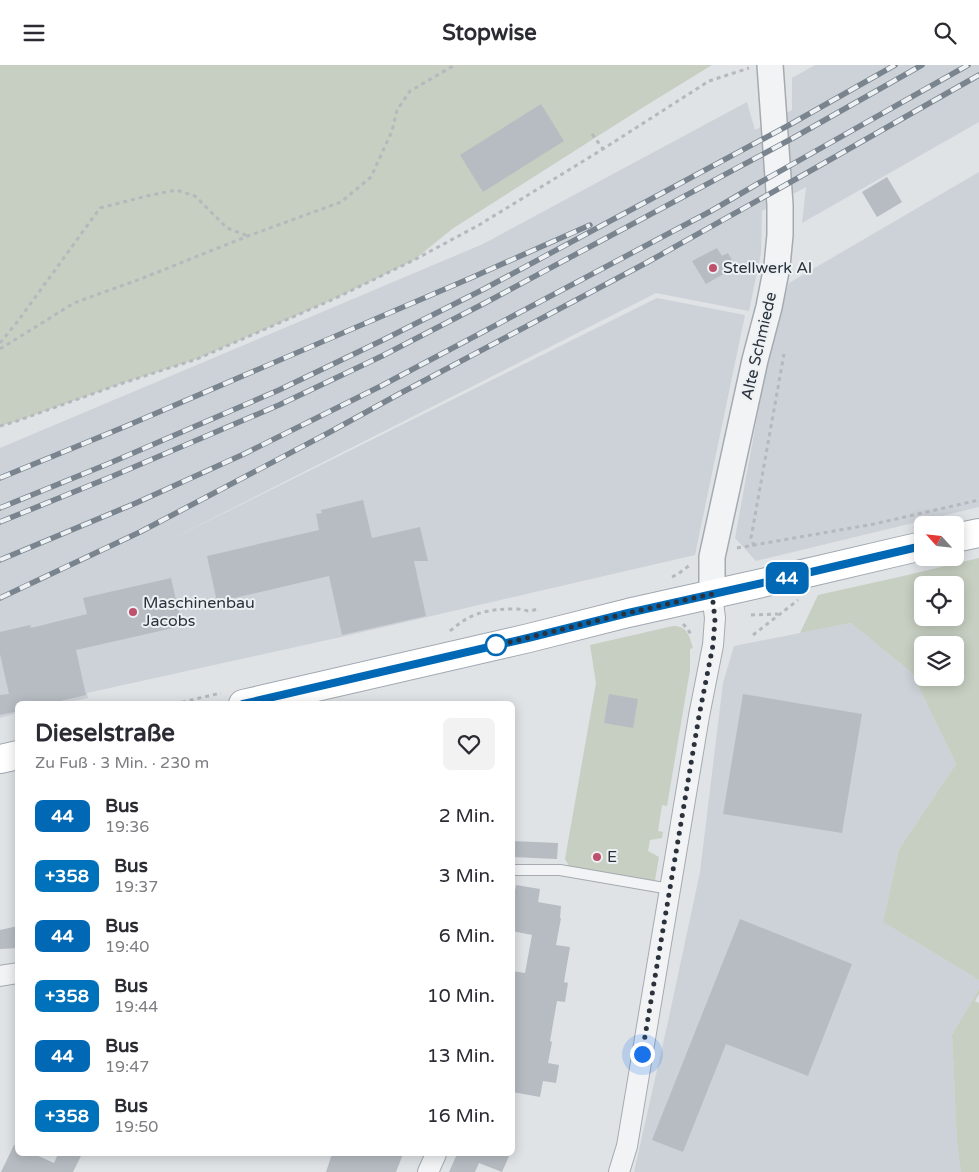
<!DOCTYPE html>
<html lang="de">
<meta charset="utf-8">
<style>
body{margin:0;font-family:"Varela Round",sans-serif;background:#f2f2f3;color:#2b2b33;height:100vh;display:flex;flex-direction:column;font-size:19px;white-space:nowrap}
*{box-sizing:border-box;margin:0}
p{font-size:16px;color:#7c7c81}
.icon{flex:none;width:28px;height:28px;fill:none;stroke:currentColor;stroke-width:2;stroke-linecap:round;stroke-linejoin:round}
.map{position:relative;flex:1;overflow:hidden}
.sheet{position:absolute;left:15px;top:636px;width:500px;height:455px;display:flex;flex-direction:column;background:#fff;border-radius:8px;box-shadow:0 2px 12px #0003}
.sheet>*{flex:none}
.badge{padding:0 10px;border-radius:8px;font-size:18px;line-height:32px}
.needle{width:32px;rotate:297deg}
.fabs{position:absolute;left:914px;top:451px;display:grid;gap:10px}
.fabs a{display:grid;place-items:center;width:50px;height:50px;border-radius:8px;background:#fff;box-shadow:0 2px 12px #0003;font-size:25px}
.you{position:absolute;width:25px;height:25px;margin:-12px;border:4px solid #fff;border-radius:50%;background:#1a73e8;box-shadow:0 0 0 8px #1a73e833}
.map>.badge{position:absolute;translate:-50% -50%;box-shadow:0 0 0 2px #fff}
.round{display:grid;place-items:center;flex:none;width:52px;height:52px;border-radius:8px;background:#f2f2f3}
.overview{display:flex;align-items:center;justify-content:space-between;height:85px;padding:0 20px}
h1{font-size:24px;font-weight:700;line-height:38px}
ul{padding:0;list-style:none}
li{display:flex;align-items:center;gap:15px;height:60px;padding:0 20px}
li div{flex:1}
li b{display:block;font-size:19px}
li em{font-style:normal}
li .badge{min-width:55px;font-weight:700;text-align:center}
header{display:flex;justify-content:space-between;align-items:center;height:65px;padding:0 20px;background:#fff;font-size:22px;font-weight:700}
.map>svg:first-child{display:block}
.built{fill:#cdd2d8}
.green{fill:#c6cfc1;fill-rule:evenodd}
.building{fill:#b7bcc3}
.lines{fill:none;stroke-linecap:round;stroke-linejoin:round}
.service-casing{stroke:#a5aab0;stroke-width:12}
.minor-casing{stroke:#a5aab0;stroke-width:22}
.tertiary-casing{stroke:#a5aab0;stroke-width:28}
.primary-casing{stroke:#9fa8b1;stroke-width:30}
.path{stroke:#b5b9be;stroke-width:3;stroke-dasharray:4 4;stroke-linecap:butt}
.service{stroke:#f1f3f5;stroke-width:10}
.minor{stroke:#f1f3f5;stroke-width:20}
.tertiary{stroke:#f1f3f5;stroke-width:25}
.primary{stroke:#fff;stroke-width:28}
.rail-casing{stroke:#7a848e;stroke-width:5.5}
.rail{stroke:#eef1f4;stroke-width:4;stroke-dasharray:11;stroke-linecap:butt}
.line-casing{stroke:#fff;stroke-width:11}
.line{stroke:#0068b4;stroke-width:8}
.walk{stroke:#2a323c;stroke-width:5;stroke-dasharray:0 9}
.poi-dot{fill:#be516e;stroke:#eef1f4;stroke-width:2}
.stop-dot{fill:#fff;stroke:#0068b4;stroke-width:2.5}
.labels{text-anchor:middle;dominant-baseline:central;stroke-width:4;stroke-linejoin:round;paint-order:stroke}
.poi-label{font-size:16px;fill:#2a323c;stroke:#eef1f4;text-anchor:start}
.street-label{font-size:16px;fill:#2a323c;stroke:#eef1f4}
</style>
<header><svg class="icon" aria-label="menu" viewBox="0 0 24 24"><path d="M4 6h16M4 12h16M4 18h16"/></svg>Stopwise<svg class="icon" aria-label="search" viewBox="0 0 24 24"><circle cx="10" cy="10" r="6"/><path d="M15 15l6 6"/></svg></header>
<div class="map">
<svg width="979" height="1107" viewBox="0 0 979 1107">
<rect width="100%" height="100%" fill="#dfe3e6"/>
<g class="built">
<path d="M815,0H979V57L802,158L806,122L762,146L761,188L749,246L656,228L166,477L657,233L745,250L695,490L341,572L87,628L88,633L60,639H18L17,648L0,653V383L483,179L747,37L755,65L792,45V13Z"/>
<path d="M979,107V442L756,496L735,473L773,265L789,218Z"/>
<path d="M851,558L912,608L956,699L899,784L883,857L979,915V924L952,970L957,1078L961,1107H634L669,952L700,807L723,618L734,581Z"/>
</g>
<g class="green">
<path d="M0,0H712L642,43L452,164L414,195L336,233L197,294L120,319L14,357L0,361Z"/>
<path d="M979,493V915L883,857L899,784L956,699L912,608L851,558L800,568L818,530L899,512ZM922,520H955V552H922ZM922,580H955V612H922Z"/>
<path d="M673,561C688,561 689,571 693,583L690,584V605L667,741L662,740L658,766L663,767L662,773L650,775L648,786L659,792L655,815L653,817L569,801L565,794L596,618L590,580Z"/>
<path d="M979,924V929L975,936L979,938V1107H961L957,1078L952,970Z"/>
</g>
<g class="building">
<path d="M541,39L564,76L483,127L460,90Z"/>
<path d="M887,112L902,137L877,152L862,127Z"/>
<path d="M717,183L722,191L728,188L736,202L706,219L692,196Z"/>
<path d="M363,435L372,473L420,462L428,496H414L426,551L342,570L329,511L217,537L207,491L319,465L316,449L322,448L321,445Z"/>
<path d="M171,513L182,561L76,585L86,630L48,639H18V646L0,650V630L9,629L0,589V567L30,560L31,563L87,549L83,533Z"/>
<path d="M609,629L638,634L633,663L604,658Z"/>
<path d="M743,629L862,649L842,768L723,749Z"/>
<path d="M512,776L558,778L557,794L512,792Z"/>
<path d="M516,820L540,824L538,837L561,841L560,853H561L556,880L570,882L564,917L568,918L565,937L557,936L550,976L552,977L548,998L559,1000L556,1018L543,1016L540,1032L512,1027V906L525,908L532,870L512,866V843Z"/>
<path d="M740,854L852,899L808,1011L726,979L683,1087L652,1075Z"/>
<path d="M18,861V883L0,884V865Z"/>
<path d="M14,1080L18,1081V1089H34L54,1098L58,1089H82L73,1107H1Z"/>
<path d="M332,1089H403L396,1107H326Z"/>
<path d="M457,1089H510L502,1107L479,1098L475,1107H449Z"/>
</g>
<g class="lines">
<g class="service-casing">
<path id="service" d="M512,805H560L670,824"/>
</g>
<g class="minor-casing">
<g id="minor">
<path d="M0,911L18,908"/>
<path d="M428,1107L436,1089"/>
<path d="M619,1107L627,1081L699,651L713,580L715,553L712,529"/>
</g>
</g>
<g class="tertiary-casing">
<path id="tertiary" d="M712,529V492L755,295L769,242L777,201L780,170V140L770,0"/>
</g>
<g class="primary-casing">
<g id="primary">
<path d="M955,473L979,468"/>
<path d="M243,639L529,573L628,548L811,507L922,481"/>
<path d="M0,694L18,690"/>
</g>
</g>
<g class="path">
<path d="M592,69L603,84"/>
<path d="M0,278L18,256L100,143L147,131L176,125L195,131L227,163L248,171"/>
<path d="M0,284L74,238L143,213L248,171L341,137L371,112L392,66L397,45L410,26L455,0"/>
<path d="M0,361L14,357L120,319L197,294L336,233L414,195L479,160L603,84L709,16L749,3"/>
<path d="M754,481L751,473L784,289"/>
<path d="M737,483L874,459L979,435"/>
<path d="M672,512L678,509L690,500"/>
<path d="M751,550L778,549"/>
<path d="M683,559L688,564L692,572"/>
<path d="M450,566C471,547 489,544 516,544C520,544 524,545 528,546C532,546 536,544 540,544"/>
<path d="M753,570L798,535"/>
<path d="M174,639L221,628"/>
</g>
<use href="#service" class="service"/>
<use href="#minor" class="minor"/>
<use href="#tertiary" class="tertiary"/>
<use href="#primary" class="primary"/>
<g class="rail-casing">
<g id="rail">
<path d="M0,413L124,362L473,212L590,160"/>
<path d="M0,443L110,398L279,325L383,275L484,224L612,155L791,59L895,0"/>
<path d="M0,457L113,411L279,340L382,291L483,239L793,73L922,0"/>
<path d="M0,495L136,438L244,389L381,321L711,146L759,118L968,0"/>
<path d="M0,533L140,467L330,367L399,329L646,198L796,114L979,10"/>
</g>
</g>
<use href="#rail" class="rail"/>
</g>
<g class="lines">
<g class="line-casing">
<path id="line" d="M243,639L528,573L628,548L811,507L922,481"/>
</g>
<use href="#line" class="line"/>
<path class="walk" d="M496,580L490,582L628,548L712,529L715,554L713,580L699,651L642,989"/>
</g>
<g class="poi-dot">
<circle cx="713" cy="203" r="5"/>
<circle cx="133" cy="547" r="5"/>
<circle cx="597" cy="792" r="5"/>
</g>
<circle class="stop-dot" cx="496" cy="580" r="10"/>
<g class="labels">
<g class="poi-label">
<text x="723" y="203">Stellwerk Al</text>
<text x="143" y="538">Maschinenbau<tspan x="143" dy="18">Jacobs</tspan></text>
<text x="607" y="792">E</text>
</g>
<g class="street-label">
<text transform="translate(759 281) rotate(-77)">Alte Schmiede</text>
</g>
</g>
</svg>
<div class="fabs">
<a><svg class="needle" viewBox="-14 -14 28 28"><path d="M0-13l5 13h-10z" fill="#e53935"/><path d="M0 13l5-13h-10z" fill="#7c7c81"/></svg></a>
<a><svg class="icon" aria-label="locate" viewBox="0 0 24 24"><circle cx="12" cy="12" r="6"/><path d="M12 2v4M12 18v4M2 12h4M18 12h4"/></svg></a>
<a><svg class="icon" aria-label="layers" viewBox="0 0 24 24"><path d="M12 4l9 5-9 5-9-5zM3 14l9 5 9-5"/></svg></a>
</div>
<div class="you" style="left:642px;top:989px"></div>
<b class="badge" style="left:787px;top:513px;background:#0068b4;color:#fff">44</b>
<section class="sheet">
<div class="overview"><div><h1>Dieselstraße</h1><p>Zu Fuß · 3 Min. · 230 m</p></div><a class="round"><svg class="icon" aria-label="heart" viewBox="0 0 24 24"><path d="M12 20l-8-8c-3-5 5-10 8-4 3-6 11-1 8 4z"/></svg></a></div>
<ul>
<li><span class="badge" style="background:#0068b4;color:#fff">44</span><div><b>Bus</b><p>19:36</p></div><em>2 Min.</em></li>
<li><span class="badge" style="background:#0072bc;color:#fff">+358</span><div><b>Bus</b><p>19:37</p></div><em>3 Min.</em></li>
<li><span class="badge" style="background:#0068b4;color:#fff">44</span><div><b>Bus</b><p>19:40</p></div><em>6 Min.</em></li>
<li><span class="badge" style="background:#0072bc;color:#fff">+358</span><div><b>Bus</b><p>19:44</p></div><em>10 Min.</em></li>
<li><span class="badge" style="background:#0068b4;color:#fff">44</span><div><b>Bus</b><p>19:47</p></div><em>13 Min.</em></li>
<li><span class="badge" style="background:#0072bc;color:#fff">+358</span><div><b>Bus</b><p>19:50</p></div><em>16 Min.</em></li>
</ul>
</section>
</div>
